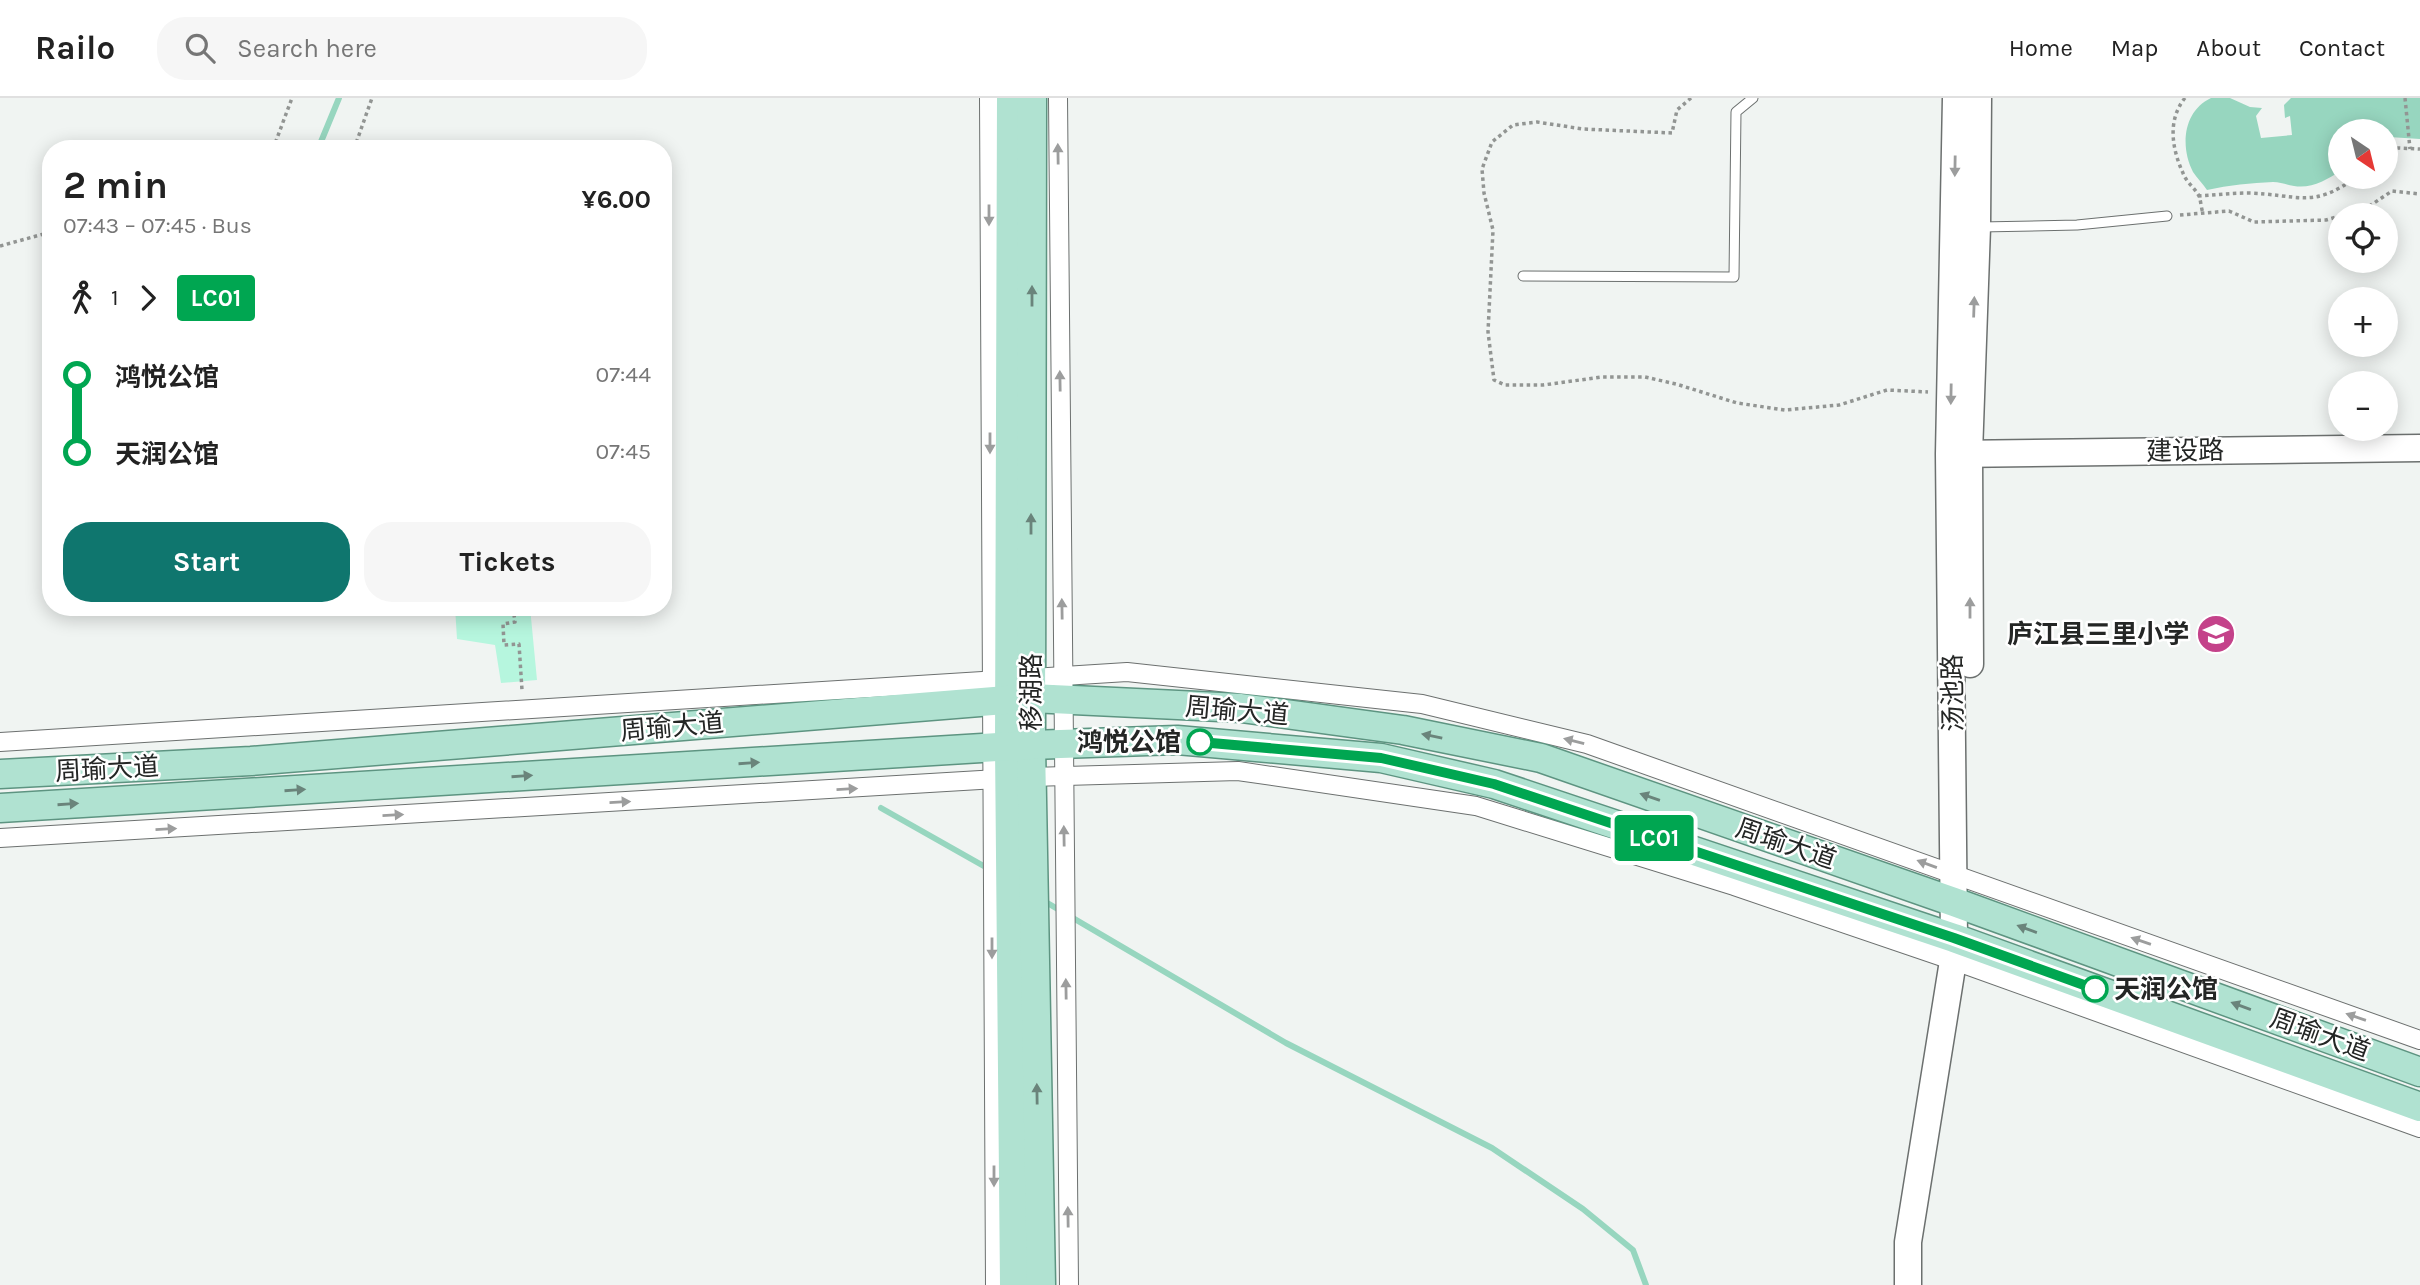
<!DOCTYPE html>
<meta charset="utf-8">
<style>
body{margin:0;font-family:Karla,"Noto Sans SC",sans-serif;background:#f6f6f6;color:#222;height:100vh;display:flex;flex-direction:column;font-size:26px;white-space:nowrap}
*{box-sizing:border-box;margin:0}
p{font-size:23px;color:#767676}
.icon{flex:none;width:38px;height:38px;fill:none;stroke:currentColor;stroke-width:2;stroke-linecap:round;stroke-linejoin:round}
.map{position:relative;flex:1;overflow:hidden}
.side{position:absolute;left:42px;top:42px;width:630px;height:476px;display:flex;flex-direction:column;background:#fff;border-radius:28px;box-shadow:0 4px 18px #0003}
.side>*{flex:none}
.badge{padding:0 14px;border-radius:5px;font-size:24px;line-height:46px}
.needle{width:46px;rotate:145deg}
.tools{position:absolute;left:2328px;top:21px;display:grid;gap:14px}
.tools a{display:grid;place-items:center;width:70px;height:70px;border-radius:50%;background:#fff;box-shadow:0 4px 18px #0003;font-size:35px}
.map>.badge{position:absolute;translate:-50% -50%;box-shadow:0 0 0 4px #fff}
.legs{display:flex;align-items:center;gap:10px;height:77px;padding:0 21px;font-size:23px}
.legs p{margin-inline-start:auto}
.head{display:flex;align-items:center;justify-content:space-between;height:119px;padding:0 21px}
h1{font-size:38px;font-weight:700;line-height:52px}
.cta{display:flex;gap:14px;margin-top:auto;padding:14px 21px}
.cta a{flex:1;height:80px;border-radius:28px;background:#0f766e;color:#fff;font-size:28px;font-weight:700;line-height:80px;text-align:center}
.cta a+a{background:#f6f6f6;color:#222}
ul{padding:0 21px;list-style:none}
li{display:flex;align-items:center;gap:24px;height:77px;font-size:26px}
li i{display:grid;place-items:center;width:10px;height:100%;margin:0 9px;background:currentColor}
li i::after{content:'';width:18px;height:18px;margin:-9px;border:5px solid;border-radius:50%;background:#fff}
li p{margin-inline-start:auto}
li:first-child i{background:linear-gradient(#0000 50%,currentColor 0)}
li:last-child i{background:linear-gradient(currentColor 50%,#0000 0)}
header{display:flex;align-items:center;gap:42px;box-sizing:border-box;height:98px;padding:0 35px;background:#fff;border-bottom:2px solid #e0e0e0}
header strong{font-size:33px}
nav{display:flex;gap:38px;margin-inline-start:auto;font-size:24px}
.search{width:490px;height:63px;background:#f6f6f6;display:flex;align-items:center;gap:18px;box-sizing:border-box;padding:0 24px;border-radius:28px;color:#767676;font-size:26px}
.map>svg:first-child{display:block}
.green{fill:#b6f6de}
.water{fill:#97d6bf}
.lines{fill:none;stroke-linecap:round;stroke-linejoin:round}
.stream{stroke:#97d6bf;stroke-width:6}
.lane-casing{stroke:#6c706f;stroke-width:11}
.street-casing{stroke:#6c706f;stroke-width:20}
.secondary-casing{stroke:#6c706f;stroke-width:29}
.primary-casing{stroke:#5d9481;stroke-width:31}
.path{stroke:#929593;stroke-width:3.5;stroke-dasharray:3.5 3.5;stroke-linecap:butt}
.lane{stroke:#fff;stroke-width:9}
.street{stroke:#fff;stroke-width:18}
.secondary{stroke:#fff;stroke-width:26}
.primary{stroke:#b0e2d1;stroke-width:28}
.oneway{fill:#9c9d9d}
.oneway2{fill:#6a847b}
.line-1-casing{stroke:#fff;stroke-width:16}
.line-1{stroke:#00a651;stroke-width:10}
.stop-1-dot{fill:#fff;stroke:#00a651;stroke-width:3.5}
.labels{text-anchor:middle;dominant-baseline:central;stroke-width:5;stroke-linejoin:round;paint-order:stroke}
.street-label{font-size:26px;fill:#242625;stroke:#fff}
.poi-label{font-size:26px;font-weight:bold;fill:#242625;stroke:#fff;text-anchor:end}
.stop-label{font-size:26px;font-weight:bold;fill:#242625;stroke:#fff;text-anchor:end}
</style>
<header>
<strong>Railo</strong>
<div class="search"><svg class="icon" aria-label="search" viewBox="0 0 24 24"><circle cx="10" cy="10" r="6"/><path d="M15 15l6 6"/></svg>Search here</div>
<nav><a>Home</a><a>Map</a><a>About</a><a>Contact</a></nav>
</header>
<div class="map">
<svg width="2420" height="1187" viewBox="0 0 2420 1187">
<rect width="100%" height="100%" fill="#f0f4f2"/>
<path class="green" d="M455,509H530L537,582L501,585L495,547L457,541Z"/>
<path class="water" d="M2211,0H2230L2250,9L2262,10L2256,18L2261,40L2292,37L2290,18L2285,20L2284,7L2291,0H2420V41L2389,39L2385,41V33H2340V73C2327,82 2311,91 2294,88C2287,87 2281,84 2273,84C2251,85 2229,87 2207,92C2203,86 2197,80 2193,74C2180,49 2183,13 2211,0Z"/>
<g class="lines">
<g class="stream">
<path d="M318,51L339,0"/>
<path d="M881,710L989,771"/>
<path d="M1044,803L1286,945L1492,1050L1583,1111L1633,1152L1646,1187"/>
</g>
<g class="lane-casing">
<g id="lane">
<path d="M1980,129L2077,127L2167,118"/>
<path d="M1523,178L1734,179L1736,14L1753,0"/>
</g>
</g>
<g class="street-casing">
<g id="street">
<path d="M989,0L995,1187"/>
<path d="M1058,0L1069,1187"/>
<path d="M0,644L1127,574L1422,606L1587,646L2420,942"/>
<path d="M0,740L1031,679L1238,673L1476,708L1734,788L1966,867L2420,1030"/>
</g>
</g>
<g class="secondary-casing">
<g id="secondary">
<path d="M1953,356L2420,350"/>
<path d="M1970,566L1969,356L1977,129L1978,0"/>
<path d="M1908,1187V1144L1953,863L1954,840L1949,356L1956,0"/>
</g>
</g>
<g class="primary-casing">
<g id="primary">
<path d="M1011,0L1009,649L1014,1187"/>
<path d="M1032,0L1031,647L1041,1187"/>
<path d="M0,676L251,663L1031,600L1241,610L1403,632L1541,660L1954,804L2420,974"/>
<path d="M0,710L1031,647L1177,642L1381,660L1494,686L1954,840L2420,1009"/>
</g>
</g>
<g class="path">
<path d="M1691,0L1677,12L1672,35L1583,31L1537,24L1513,27L1492,44L1482,71L1484,95L1493,132L1488,234L1494,282L1505,287H1543L1602,279H1645L1676,286L1737,305L1785,312L1839,307L1887,292L1928,294"/>
<path d="M2185,0C2167,22 2172,51 2183,75C2186,84 2195,90 2199,98C2201,103 2201,110 2203,115"/>
<path d="M2405,0L2410,51"/>
<path d="M273,51L292,0"/>
<path d="M354,51L372,0"/>
<path d="M2385,58L2398,50L2420,51"/>
<path d="M2198,98C2215,97 2231,95 2248,95C2296,96 2313,112 2356,79"/>
<path d="M2180,117L2229,113L2254,124L2326,122L2340,118"/>
<path d="M2343,117L2362,113L2392,93L2420,96"/>
<path d="M0,148L51,134"/>
<path d="M513,509L515,524L503,526L504,547L519,546L522,592"/>
</g>
<use href="#lane" class="lane"/>
<use href="#street" class="street"/>
<use href="#secondary" class="secondary"/>
<use href="#primary" class="primary"/>
</g>
<defs><path id="oneway-solid" d="M-6-.8H1V-3.2L6.5 0L1 3.2V.8H-6Z" transform="scale(1.75)"/></defs>
<g class="oneway">
<use href="#oneway-solid" transform="translate(1058 56) rotate(-91)"/>
<use href="#oneway-solid" transform="translate(1955 68) rotate(91)"/>
<use href="#oneway-solid" transform="translate(989 117) rotate(90)"/>
<use href="#oneway-solid" transform="translate(1974 209) rotate(-88)"/>
<use href="#oneway-solid" transform="translate(1060 283) rotate(-91)"/>
<use href="#oneway-solid" transform="translate(1951 296) rotate(91)"/>
<use href="#oneway-solid" transform="translate(990 345) rotate(90)"/>
<use href="#oneway-solid" transform="translate(1970 510) rotate(-90)"/>
<use href="#oneway-solid" transform="translate(1062 511) rotate(-91)"/>
<use href="#oneway-solid" transform="translate(1574 643) rotate(-166)"/>
<use href="#oneway-solid" transform="translate(847 691) rotate(-3)"/>
<use href="#oneway-solid" transform="translate(620 704) rotate(-3)"/>
<use href="#oneway-solid" transform="translate(393 717) rotate(-3)"/>
<use href="#oneway-solid" transform="translate(166 731) rotate(-3)"/>
<use href="#oneway-solid" transform="translate(1064 738) rotate(-91)"/>
<use href="#oneway-solid" transform="translate(1927 766) rotate(-160)"/>
<use href="#oneway-solid" transform="translate(2141 843) rotate(-161)"/>
<use href="#oneway-solid" transform="translate(992 850) rotate(90)"/>
<use href="#oneway-solid" transform="translate(1066 891) rotate(-91)"/>
<use href="#oneway-solid" transform="translate(2356 919) rotate(-161)"/>
<use href="#oneway-solid" transform="translate(994 1078) rotate(90)"/>
<use href="#oneway-solid" transform="translate(1068 1119) rotate(-91)"/>
</g>
<g class="oneway2">
<use href="#oneway-solid" transform="translate(1032 198) rotate(-90)"/>
<use href="#oneway-solid" transform="translate(1031 426) rotate(-90)"/>
<use href="#oneway-solid" transform="translate(1432 638) rotate(-168)"/>
<use href="#oneway-solid" transform="translate(749 665) rotate(-4)"/>
<use href="#oneway-solid" transform="translate(522 678) rotate(-4)"/>
<use href="#oneway-solid" transform="translate(295 692) rotate(-4)"/>
<use href="#oneway-solid" transform="translate(1650 699) rotate(-161)"/>
<use href="#oneway-solid" transform="translate(68 706) rotate(-4)"/>
<use href="#oneway-solid" transform="translate(2027 831) rotate(-160)"/>
<use href="#oneway-solid" transform="translate(2241 908) rotate(-160)"/>
<use href="#oneway-solid" transform="translate(1037 996) rotate(-91)"/>
</g>
<g class="lines">
<g class="line-1-casing">
<path id="line-1" d="M1200,644L1381,660L1494,686L1954,840L2095,891"/>
</g>
<use href="#line-1" class="line-1"/>
</g>
<defs>
<g id="school-disc" transform="scale(2.0125)"><circle r="9.5" fill="#c4428a" stroke="#fff"/><path d="M0-5L7-2L0 1L-7-2ZM-4 1L0 2.5L4 1V4Q0 6-4 4Z" fill="#fff"/></g>
</defs>
<g fill-rule="evenodd">
<use href="#school-disc" x="2216" y="536"/>
</g>
<g class="stop-1-dot">
<circle cx="1200" cy="644" r="12"/>
<circle cx="2095" cy="891" r="12"/>
</g>
<g class="labels">
<g class="street-label">
<text transform="translate(2185 353) rotate(-1)">建设路</text>
<text transform="translate(1031 594) rotate(-90)">移湖路</text>
<text transform="translate(1953 595) rotate(-91)">汤池路</text>
<text transform="translate(1237 613) rotate(5)">周瑜大道</text>
<text transform="translate(672 629) rotate(-5)">周瑜大道</text>
<text transform="translate(107 671) rotate(-3)">周瑜大道</text>
<text transform="translate(1786 746) rotate(19)">周瑜大道</text>
<text transform="translate(2320 937) rotate(20)">周瑜大道</text>
</g>
<g class="poi-label">
<text x="2189" y="536">庐江县三里小学</text>
</g>
<g class="stop-label">
<text x="1181" y="644">鸿悦公馆</text>
<text x="2114" y="891" text-anchor="start">天润公馆</text>
</g>
</g>
</svg>
<div class="tools">
<a><svg class="needle" viewBox="-14 -14 28 28"><path d="M0-13l5 13h-10z" fill="#e53935"/><path d="M0 13l5-13h-10z" fill="#767676"/></svg></a>
<a><svg class="icon" aria-label="locate" viewBox="0 0 24 24"><circle cx="12" cy="12" r="6"/><path d="M12 2v4M12 18v4M2 12h4M18 12h4"/></svg></a>
<a>+</a>
<a>−</a>
</div>
<b class="badge" style="left:1654px;top:740px;background:#00a651;color:#fff">LC01</b>
<section class="side">
<div class="head"><div><h1>2 min</h1><p>07:43 – 07:45 · Bus</p></div><b>¥6.00</b></div>
<div class="legs"><svg class="icon" aria-label="walk" viewBox="0 0 24 24"><circle cx="13" cy="4" r="2"/><path d="M13 8l-2 6 4 7M11 14l-3 7M7 12l3-4h3l4 4"/></svg>1<svg class="icon" aria-label="forward" viewBox="0 0 24 24"><path d="M9 5l7 7-7 7"/></svg><b class="badge" style="background:#00a651;color:#fff">LC01</b></div>
<ul>
<li><i style="color:#00a651"></i><b>鸿悦公馆</b><p>07:44</p></li>
<li><i style="color:#00a651"></i><b>天润公馆</b><p>07:45</p></li>
</ul>
<div class="cta"><a>Start</a><a>Tickets</a></div>
</section>
</div>
